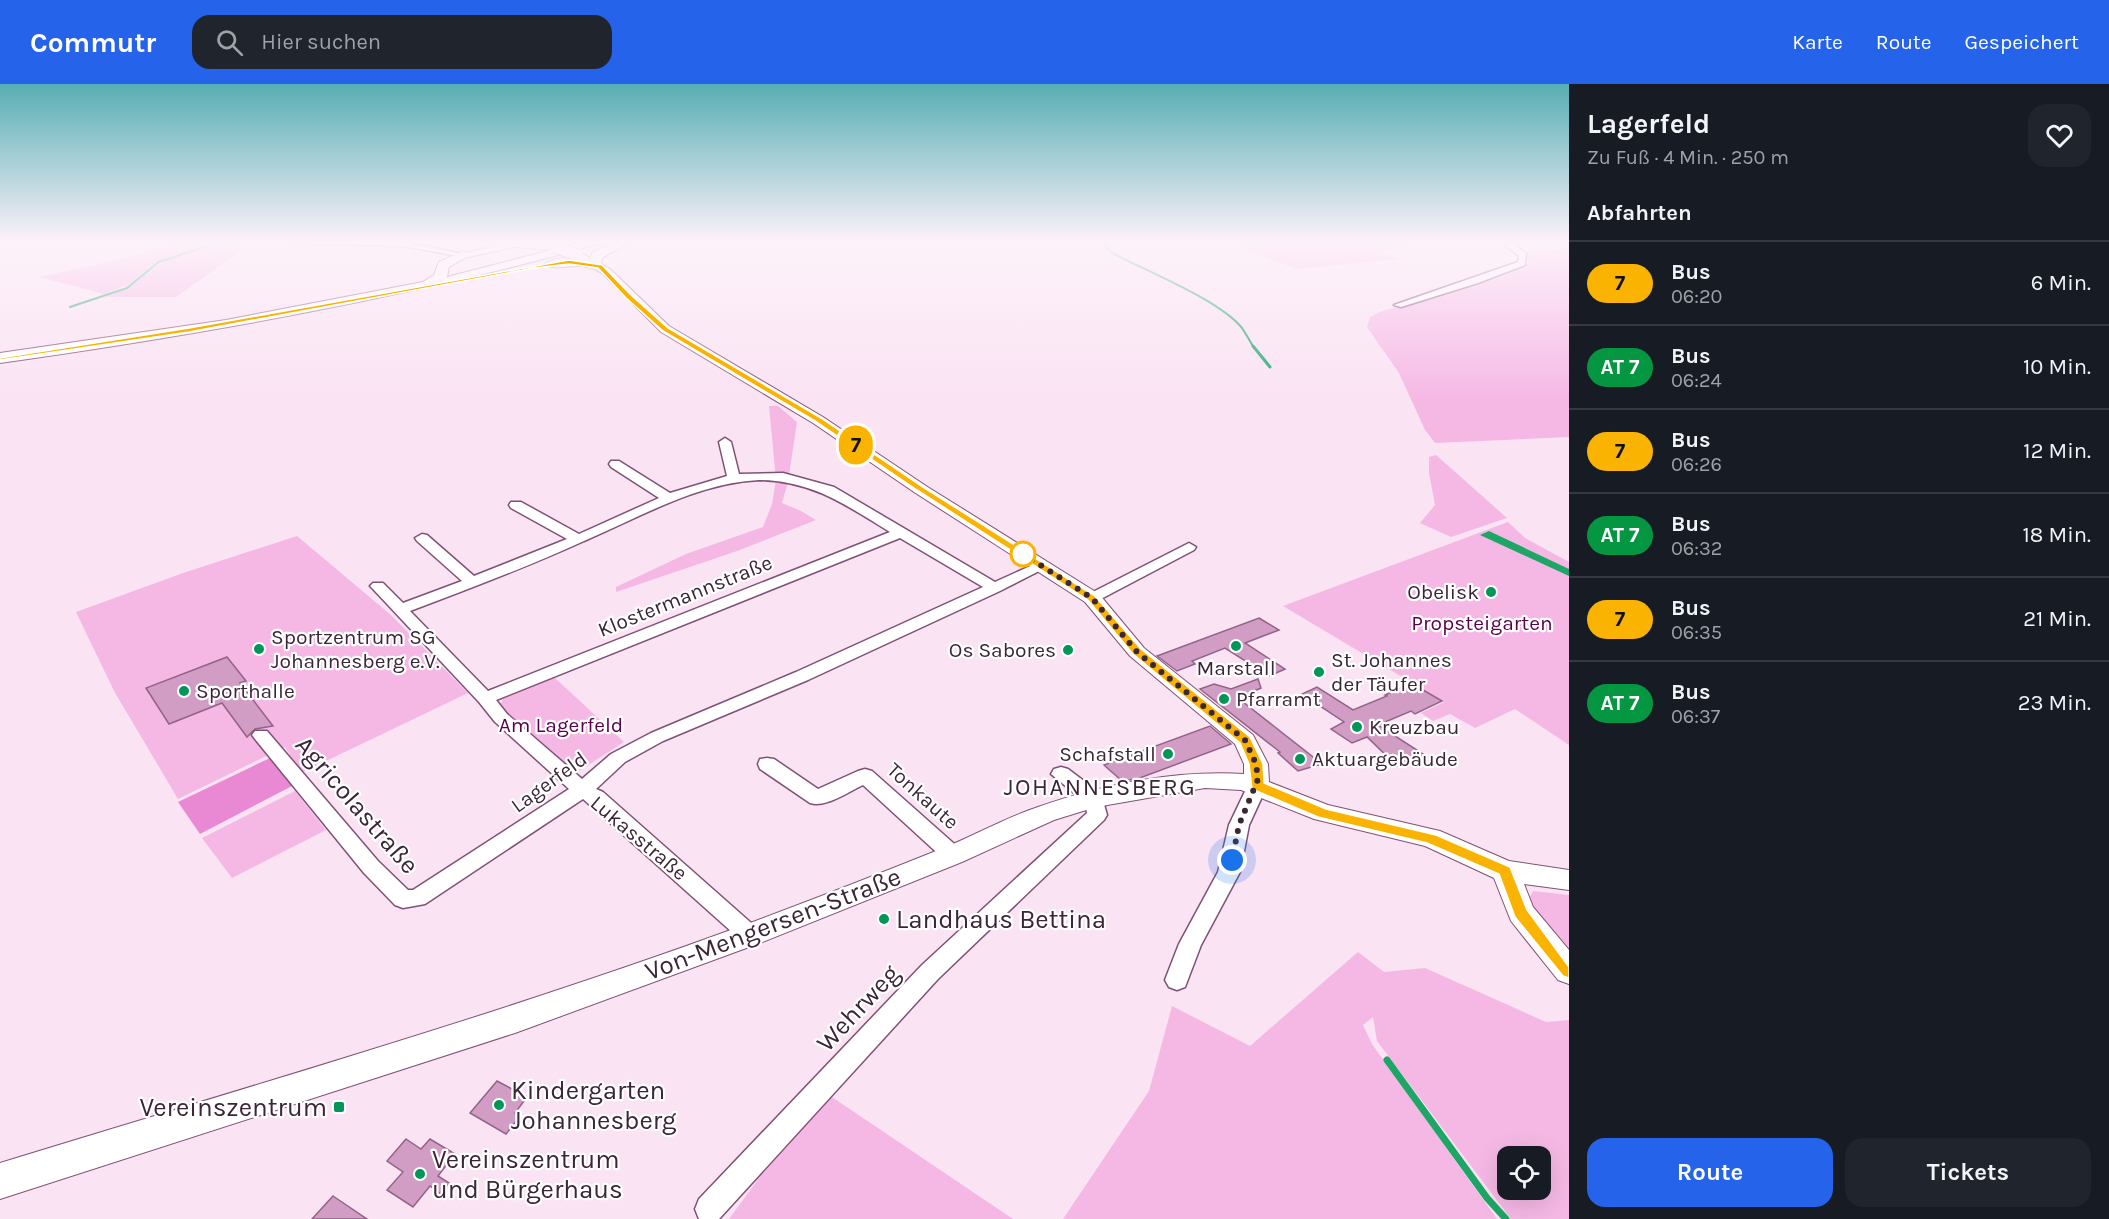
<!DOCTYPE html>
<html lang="de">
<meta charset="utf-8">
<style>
body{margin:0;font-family:Karla,sans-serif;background:#20242c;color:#f1f3f6;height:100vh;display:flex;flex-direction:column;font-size:22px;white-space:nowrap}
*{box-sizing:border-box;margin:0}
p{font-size:20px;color:#9ea1a6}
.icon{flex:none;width:33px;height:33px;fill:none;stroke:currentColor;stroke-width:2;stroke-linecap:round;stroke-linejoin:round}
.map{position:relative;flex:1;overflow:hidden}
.sheet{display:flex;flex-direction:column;background:#171b24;width:540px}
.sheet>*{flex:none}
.badge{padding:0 12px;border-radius:20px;font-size:21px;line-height:39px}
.controls{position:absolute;left:1497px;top:1062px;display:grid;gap:12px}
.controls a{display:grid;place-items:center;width:54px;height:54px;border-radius:12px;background:#171b24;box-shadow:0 6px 24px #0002;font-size:30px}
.you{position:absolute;width:30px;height:30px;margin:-15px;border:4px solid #fff;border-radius:50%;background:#1a73e8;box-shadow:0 0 0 9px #1a73e833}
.map>.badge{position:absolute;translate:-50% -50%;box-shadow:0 0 0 3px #fff}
h2{padding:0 18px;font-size:22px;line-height:54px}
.round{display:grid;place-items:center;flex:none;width:63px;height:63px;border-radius:18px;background:#20242c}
.summary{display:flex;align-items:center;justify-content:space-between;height:102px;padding:0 18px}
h1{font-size:28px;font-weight:700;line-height:45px}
.action{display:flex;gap:12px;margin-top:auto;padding:12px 18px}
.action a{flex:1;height:69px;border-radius:18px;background:#2563eb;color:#fff;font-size:24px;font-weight:700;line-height:69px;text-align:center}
.action a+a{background:#20242c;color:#f1f3f6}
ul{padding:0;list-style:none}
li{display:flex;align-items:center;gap:18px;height:84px;padding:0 18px;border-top:2px solid #363941}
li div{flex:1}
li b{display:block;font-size:22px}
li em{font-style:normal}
li .badge{min-width:66px;font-weight:700;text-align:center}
header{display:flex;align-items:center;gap:36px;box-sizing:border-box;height:84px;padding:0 30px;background:#2563eb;color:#fff}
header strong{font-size:28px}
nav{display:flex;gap:33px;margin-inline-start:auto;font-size:21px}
.search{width:420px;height:54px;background:#20242c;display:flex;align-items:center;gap:15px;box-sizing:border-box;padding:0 21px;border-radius:18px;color:#9ea1a6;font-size:22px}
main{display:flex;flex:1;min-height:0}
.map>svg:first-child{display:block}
.green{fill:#f5b8e5;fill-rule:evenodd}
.forest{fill:#e989d3}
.water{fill:#1da665}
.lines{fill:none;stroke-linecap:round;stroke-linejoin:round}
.stream-far2{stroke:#1da665;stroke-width:2}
.stream-far1{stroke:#1da665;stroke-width:3}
.stream{stroke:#1da665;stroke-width:7}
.building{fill:#d29dc4;stroke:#946388;stroke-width:1.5}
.minor-casing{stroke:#805175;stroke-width:3}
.tertiary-casing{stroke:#805175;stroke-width:2}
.primary-casing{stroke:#805175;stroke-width:2}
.minor{fill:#fff;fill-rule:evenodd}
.tertiary{fill:#fff;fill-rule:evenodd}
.primary{fill:#fff;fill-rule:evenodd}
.tertiary-bridge-casing{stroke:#805175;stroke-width:13;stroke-linecap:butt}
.tertiary-bridge{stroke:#fff;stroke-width:11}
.line{fill:#fab300;stroke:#fff;stroke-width:1.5}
.walk{stroke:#3b2636;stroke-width:6;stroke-dasharray:0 10.8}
.stop-dot{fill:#fff;stroke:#fab300;stroke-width:3}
.poi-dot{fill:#009658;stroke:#fff;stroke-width:2}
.labels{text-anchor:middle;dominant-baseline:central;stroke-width:4.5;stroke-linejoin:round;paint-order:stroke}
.poi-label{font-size:21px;fill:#3b2636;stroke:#fff;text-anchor:start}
.street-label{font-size:21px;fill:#3b2636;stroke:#fff}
.park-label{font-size:21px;fill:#5a004d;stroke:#fff}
.quarter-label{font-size:24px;letter-spacing:1.5px;fill:#3b2636;stroke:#fff}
.near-street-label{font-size:26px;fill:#3b2636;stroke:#fff}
.near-poi-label{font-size:26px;fill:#3b2636;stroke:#fff;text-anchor:start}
</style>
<header>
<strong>Commutr</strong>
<div class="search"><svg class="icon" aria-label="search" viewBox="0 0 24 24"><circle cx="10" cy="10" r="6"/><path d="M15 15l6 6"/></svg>Hier suchen</div>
<nav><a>Karte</a><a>Route</a><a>Gespeichert</a></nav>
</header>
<main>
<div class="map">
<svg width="1569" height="1135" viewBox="0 0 1569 1135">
<rect width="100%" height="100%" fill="#fae3f3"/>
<g class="green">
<path d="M1222,157H1394L1416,163L1377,168L1398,175L1297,185Z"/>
<path d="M178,158H189L204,162L158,178L128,201L104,210L39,193L126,174Z"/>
<path d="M248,162L176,213H105L128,204L165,177L208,163Z"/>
<path d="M1569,165V353L1435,359L1425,346L1399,289L1367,243L1370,233L1382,227C1408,220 1515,194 1529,178L1524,168Z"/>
<path d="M769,322H778L797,338L788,398L782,419L801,427L816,436L737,467L616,508V503L686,470L763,443L772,420L776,396Z"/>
<path d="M1436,371L1507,434L1451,453L1420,439L1435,421L1429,389V373Z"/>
<path d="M1508,438L1525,454L1569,478V661L1515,625L1475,644L1450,630L1433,637L1421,629L1444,618L1283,522Z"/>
<path d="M297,452L391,531L468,609L301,689L285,663L178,715L114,607L76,528L183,489Z"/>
<path d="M554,593L624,658L573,691L499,623L503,615Z"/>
<path d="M295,707L326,746L232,794L202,754Z"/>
<path d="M1533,807L1569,811V868L1535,830L1528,816Z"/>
<path d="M1358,868L1384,888L1425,884L1546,938L1569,936V1135H1511L1377,957L1373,933L1363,941L1372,960L1497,1135H1063L1149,1007L1172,922L1250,962ZM1540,1072V1106H1508V1072Z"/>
<path d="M823,1007L1013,1135H729Z"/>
</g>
<path class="forest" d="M272,673L294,701L200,750L178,718Z"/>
<path class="water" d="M1489,447L1569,485V492L1480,451Z"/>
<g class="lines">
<g class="stream-far2">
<path d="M1105,157L1107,164L1114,170C1147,187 1219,216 1242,244C1246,250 1250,257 1254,264"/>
<path d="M213,161L245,157"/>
<path d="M70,223L127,204L159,178L207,162"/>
</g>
<path class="stream-far1" d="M1253,262L1270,283"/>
<path class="stream" d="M1387,976L1487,1114L1506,1135"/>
</g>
<g class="building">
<path d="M1259,534L1279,546L1245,559L1285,585L1269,592L1225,564L1192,577L1195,580L1177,587L1157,572Z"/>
<path d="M227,573L246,597L240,599L273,642L255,645L247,653L222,619L169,640L146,604Z"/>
<path d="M1258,595L1261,604L1238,614L1322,680L1298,687L1278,669L1280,668L1200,605L1214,600L1231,605Z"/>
<path d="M1411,599L1442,617L1415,630L1411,627L1378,641L1426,672L1408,681L1397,682L1367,653L1352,659L1331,645L1344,638L1302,610L1317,603L1353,626L1387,612L1385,611Z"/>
<path d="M1210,642L1231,660L1137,695L1122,697L1104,681Z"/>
<path d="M497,997L527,1013L515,1029L520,1032L506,1050L470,1029Z"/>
<path d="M406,1055L421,1065L430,1055L455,1070L438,1092L449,1099L441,1110L430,1102L413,1123L387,1106L403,1088L387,1077Z"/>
<path d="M333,1112L367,1135H312Z"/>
</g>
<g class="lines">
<g class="minor-casing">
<g id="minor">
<path d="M285,157L403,158L468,171L464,173L403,162L289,159Z"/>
<path d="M1501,157H1509L1526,169L1525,181L1478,199L1401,223L1394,221L1518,178L1519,172Z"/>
<path d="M725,354L731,358L739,390L783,389L834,403L995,498L1037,479L1042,478L1049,482L1000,507L808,596L663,657L625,678L596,705L603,708L758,845L761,851L758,857L750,860L742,857L583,715L425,820L403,824L395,821L364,789L255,655L252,651L255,647H267L378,777L408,806H413L569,705L495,638L479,618L373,505L370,502L373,499H383L403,519L462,497L417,457L415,454L422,450L427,451L474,492L567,455L511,424L509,421L511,418H521L579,450L659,414L611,383L609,380L611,377H619L670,409L727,392L719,358ZM759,396C813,397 846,421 890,448L488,607L410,527C469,505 527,483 584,457C640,433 697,399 759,396ZM900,454L983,503L796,588L651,649L611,670L582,695L507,630L496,616Z"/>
<path d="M1189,459L1196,463L1194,466L1097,517L1092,519L1084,514L1087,511Z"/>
<path d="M767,674L774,675L818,705L858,687L865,685L872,687L960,765L963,771L960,777L953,779L946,777L863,701C848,708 826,724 810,719L760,685L758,680L760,675Z"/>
<path d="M1061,683L1068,685L1101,710L1107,731L1104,736L938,895L719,1135H699L695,1125L699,1115L922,881L1087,729L1085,718L1051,690L1054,685Z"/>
<path d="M1257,695L1264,697L1267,702L1249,741L1240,788L1201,861L1185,903L1177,906L1169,903L1165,896L1179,860L1218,788L1229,741L1250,697Z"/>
</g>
</g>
<g class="tertiary-casing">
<g id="tertiary">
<path d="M514,157L555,160L560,163L555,166L514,163L464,174L459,171Z"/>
<path d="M573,169H581L610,185L669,242L823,333L926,402L1099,510L1144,564L1253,651L1268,680L1269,698L1328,721L1440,747L1509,777L1569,786V806L1524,800L1533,823L1569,866V900L1558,896L1511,837L1494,794L1425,762L1314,735L1241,706L1205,704L1096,723L1054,736L962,778L760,859L515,949L0,1115V1079C247,1003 496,932 739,843C807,818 874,792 941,765C974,752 1005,734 1038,723C1103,700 1176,686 1244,690V680L1235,660L1130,572L1085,518L914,408L813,339L661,248L602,189L573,173Z"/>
</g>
</g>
<g class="primary-casing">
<g id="primary">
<path d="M586,157H604L602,159C404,215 203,250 0,279V269L226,236L423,198L434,191L439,178L464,167L470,171L449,183L447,193Z"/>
<path d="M618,157H633L603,173L601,179L606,183L604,186C596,187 588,182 579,182C568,181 554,187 545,180C554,172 578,173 589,176L593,168Z"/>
</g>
</g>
<use href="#minor" class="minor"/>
<use href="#tertiary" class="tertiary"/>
<use href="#primary" class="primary"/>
<g class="tertiary-bridge-casing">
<path id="tertiary-bridge" d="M555,163L577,171"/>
</g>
<use href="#tertiary-bridge" class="tertiary-bridge"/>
</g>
<linearGradient id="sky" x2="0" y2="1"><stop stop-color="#57aeb4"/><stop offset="0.5" stop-color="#fdf2fa"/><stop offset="1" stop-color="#fdf2fa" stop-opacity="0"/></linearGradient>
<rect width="1569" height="316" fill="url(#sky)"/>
<path class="line" d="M569,176L602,181L631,211L668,244L821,334L923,403L1095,512L1141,565L1250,653L1263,680L1264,699L1326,725L1436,751L1510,783L1527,826L1569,883V894L1563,892L1515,833L1499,790L1427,759L1318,733L1252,705L1249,680L1240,659L1133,570L1088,516L917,406L815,337L663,247L626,214L598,184L569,180L534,184L189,248L0,276V274L189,244Z"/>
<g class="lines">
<path class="walk" d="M1023,470L1092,514L1137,568L1245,656L1256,680L1258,695L1239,741L1232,776"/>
</g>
<circle class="stop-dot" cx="1023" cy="470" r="12"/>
<g class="poi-dot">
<circle cx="1491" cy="508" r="6"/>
<circle cx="1236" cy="562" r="6"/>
<circle cx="259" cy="565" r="6"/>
<circle cx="1068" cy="566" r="6"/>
<circle cx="1319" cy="588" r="6"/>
<circle cx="184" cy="607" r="6"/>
<circle cx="1224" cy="615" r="6"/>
<circle cx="1357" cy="643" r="6"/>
<circle cx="1168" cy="670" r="6"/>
<circle cx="1300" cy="675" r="6"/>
<circle cx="884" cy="835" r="6"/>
<circle cx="499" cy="1021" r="6"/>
<rect x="333" y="1017" width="12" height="12" rx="3"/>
<circle cx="420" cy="1090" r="6"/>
</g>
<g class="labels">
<g class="poi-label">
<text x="1479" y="508" text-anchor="end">Obelisk</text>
<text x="271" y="553">Sportzentrum SG<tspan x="271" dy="24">Johannesberg e.V.</tspan></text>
<text x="1056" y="566" text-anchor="end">Os Sabores</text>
<text x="1331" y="576">St. Johannes<tspan x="1331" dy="24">der Täufer</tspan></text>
<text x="1236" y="584" text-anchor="middle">Marstall</text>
<text x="196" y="607">Sporthalle</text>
<text x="1236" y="615">Pfarramt</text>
<text x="1369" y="643">Kreuzbau</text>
<text x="1156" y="670" text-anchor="end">Schafstall</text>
<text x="1312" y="675">Aktuargebäude</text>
</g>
<g class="street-label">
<text transform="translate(685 512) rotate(-22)">Klostermannstraße</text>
<text transform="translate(549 698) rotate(-36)">Lagerfeld</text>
<text transform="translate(923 712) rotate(42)">Tonkaute</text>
<text transform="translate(639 754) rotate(40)">Lukasstraße</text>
</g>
<g class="park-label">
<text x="1482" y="539">Propsteigarten</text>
<text x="561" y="641">Am Lagerfeld</text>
</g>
<g class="quarter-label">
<text x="1100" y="703">JOHANNESBERG</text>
</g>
<g class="near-street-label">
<text transform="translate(357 721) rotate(49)">Agricolastraße</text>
<text transform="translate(773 840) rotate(-21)">Von-Mengersen-Straße</text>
<text transform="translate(858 924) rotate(-47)">Wehrweg</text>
</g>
<g class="near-poi-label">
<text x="896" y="835">Landhaus Bettina</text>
<text x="511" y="1006">Kindergarten<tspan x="511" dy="30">Johannesberg</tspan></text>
<text x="327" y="1023" text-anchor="end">Vereinszentrum</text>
<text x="432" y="1075">Vereinszentrum<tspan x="432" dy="30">und Bürgerhaus</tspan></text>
</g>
</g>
</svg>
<div class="controls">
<a><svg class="icon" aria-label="locate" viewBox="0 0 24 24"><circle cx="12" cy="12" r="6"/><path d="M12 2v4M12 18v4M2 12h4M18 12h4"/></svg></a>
</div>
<div class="you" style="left:1232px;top:776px"></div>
<b class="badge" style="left:856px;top:361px;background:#fab300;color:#111">7</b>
</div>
<section class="sheet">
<div class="summary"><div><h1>Lagerfeld</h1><p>Zu Fuß · 4 Min. · 250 m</p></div><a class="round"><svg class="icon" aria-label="heart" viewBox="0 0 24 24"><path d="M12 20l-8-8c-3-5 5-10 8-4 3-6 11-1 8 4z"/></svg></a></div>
<h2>Abfahrten</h2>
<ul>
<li><span class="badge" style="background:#fab300;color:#111">7</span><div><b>Bus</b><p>06:20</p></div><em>6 Min.</em></li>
<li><span class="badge" style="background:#059641;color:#fff">AT 7</span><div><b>Bus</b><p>06:24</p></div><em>10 Min.</em></li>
<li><span class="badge" style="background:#fab300;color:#111">7</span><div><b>Bus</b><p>06:26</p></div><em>12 Min.</em></li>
<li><span class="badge" style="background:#059641;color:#fff">AT 7</span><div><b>Bus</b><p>06:32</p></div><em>18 Min.</em></li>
<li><span class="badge" style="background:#fab300;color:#111">7</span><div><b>Bus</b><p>06:35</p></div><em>21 Min.</em></li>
<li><span class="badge" style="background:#059641;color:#fff">AT 7</span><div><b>Bus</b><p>06:37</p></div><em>23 Min.</em></li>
</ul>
<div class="action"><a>Route</a><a>Tickets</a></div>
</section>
</main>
